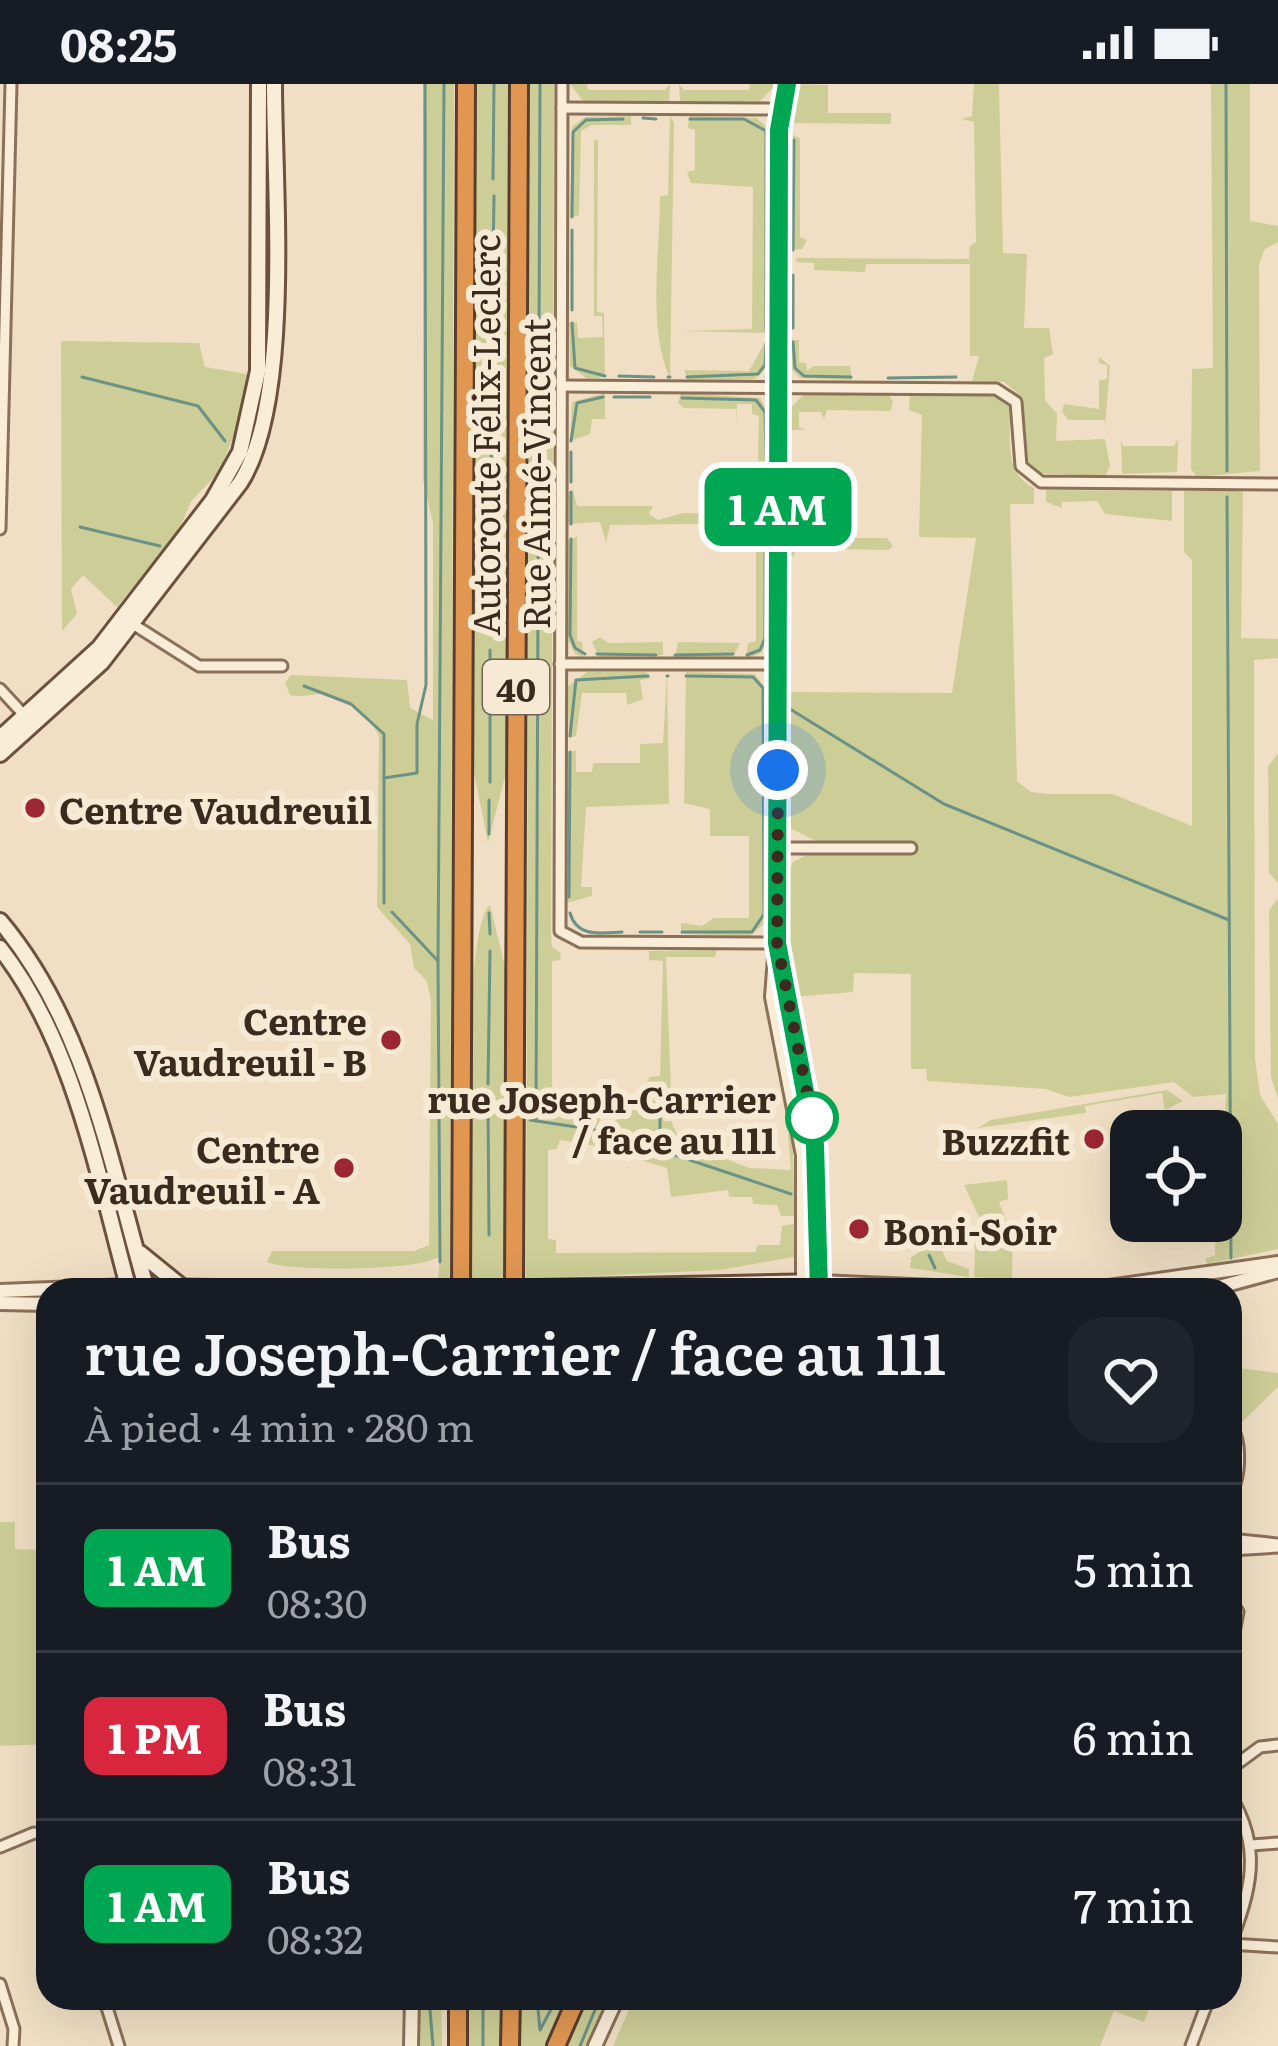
<!DOCTYPE html>
<html lang="fr">
<meta charset="utf-8">
<style>
body{margin:0;font-family:Literata,serif;background:#20242c;color:#f1f3f6;height:100vh;display:flex;flex-direction:column;font-size:45px;white-space:nowrap}
*{box-sizing:border-box;margin:0}
p{font-size:39px;color:#9ea1a6}
.icon{flex:none;width:66px;height:66px;fill:none;stroke:currentColor;stroke-width:2;stroke-linecap:round;stroke-linejoin:round}
.map{position:relative;flex:1;overflow:hidden}
.drawer{position:absolute;left:36px;top:1194px;width:1206px;height:732px;display:flex;flex-direction:column;background:#171b24;border-radius:36px;box-shadow:0 12px 48px #0002}
.drawer>*{flex:none}
.badge{padding:0 24px;border-radius:18px;font-size:42px;line-height:78px}
.buttons{position:absolute;left:1110px;top:1026px;display:grid;gap:24px}
.buttons a{display:grid;place-items:center;width:132px;height:132px;border-radius:24px;background:#171b24;box-shadow:0 12px 48px #0002;font-size:60px}
.you{position:absolute;width:60px;height:60px;margin:-30px;border:9px solid #fff;border-radius:50%;background:#1a73e8;box-shadow:0 0 0 18px #1a73e833}
.map>.badge{position:absolute;translate:-50% -50%;box-shadow:0 0 0 6px #fff}
.round{display:grid;place-items:center;flex:none;width:126px;height:126px;border-radius:36px;background:#20242c}
.summary{display:flex;align-items:center;justify-content:space-between;height:204px;padding:0 48px}
h1{font-size:57px;font-weight:600;line-height:90px}
ul{padding:0;list-style:none}
li{display:flex;align-items:center;gap:36px;height:168px;padding:0 48px;border-top:3px solid #363941}
li div{flex:1}
li b{display:block;font-size:45px}
li em{font-style:normal}
li .badge{min-width:132px;font-weight:700;text-align:center}
.status{display:flex;justify-content:space-between;align-items:center;height:84px;padding:0 60px;background:#171b24;direction:ltr}
.status svg{height:33px;fill:currentColor}
.map>svg:first-child{display:block}
.green{fill:#cdce97}
.lines{fill:none;stroke-linecap:round;stroke-linejoin:round}
.stream{stroke:#6c9285;stroke-width:3}
.minor-casing{stroke:#8b705a;stroke-width:15}
.tertiary-casing{stroke:#8b705a;stroke-width:18}
.secondary-casing{stroke:#6d513d;stroke-width:20}
.motorway-casing{stroke:#593e2e;stroke-width:22}
.minor{stroke:#faedd8;stroke-width:9}
.tertiary{stroke:#faedd8;stroke-width:12}
.secondary{stroke:#faedd8;stroke-width:14}
.motorway{stroke:#e19752;stroke-width:16}
.secondary-bridge-casing{stroke:#6d513d;stroke-width:20;stroke-linecap:butt}
.secondary-bridge{stroke:#faedd8;stroke-width:14}
.line-casing{stroke:#fff;stroke-width:27}
.line{stroke:#00a651;stroke-width:18}
.walk{stroke:#3b2a1e;stroke-width:12;stroke-dasharray:0 21.6}
.poi-dot{fill:#9c2732;stroke:#f7ead4;stroke-width:4.5}
.stop-dot{fill:#fff;stroke:#00a651;stroke-width:6}
.labels{text-anchor:middle;dominant-baseline:central;stroke-width:12;stroke-linejoin:round;paint-order:stroke}
.shield{fill:#f7ead4;stroke:#736455;stroke-width:3}
.shield-label{font-size:33px;font-weight:bold;fill:#3b2a1e}
.street-label{font-size:36px;fill:#3b2a1e;stroke:#f7ead4}
.poi-label{font-size:36px;font-weight:bold;fill:#3b2a1e;stroke:#f7ead4;text-anchor:end}
.stop-label{font-size:36px;font-weight:bold;fill:#3b2a1e;stroke:#f7ead4;text-anchor:end}
</style>
<div class="status"><b>08:25</b><svg viewBox="0 0 49 12"><path d="M0 12V9h3v3zM5 12V6h3v6zM10 12V3h3v9zM15 12V0h3v12zM26 1h20v11H26zM47 4h2v5h-2z"/></svg></div>
<div class="map">
<svg width="1278" height="1962" viewBox="0 0 1278 1962">
<rect width="100%" height="100%" fill="#f0dfc4"/>
<g class="green">
<path d="M423,0H454L450,1196H438L440,1172C425,1187 289,1188 267,1178L272,1167H414L429,1161L431,917L427,897L414,884L410,860L377,823L379,653C372,634 342,609 322,610C310,610 303,614 290,611L285,599L291,591L407,596L410,624L433,636V439L423,396Z"/>
<path d="M475,0H510L507,685L488,759L472,678Z"/>
<path d="M530,0H554L551,850L552,863L561,869L560,876L552,877V1003L581,1016L589,1030L600,1034L595,1062L560,1056L557,1065L548,1066V1155L556,1156V1169L756,1168L757,1161H780L782,1142L794,1140V1173L719,1186L526,1195Z"/>
<path d="M570,0H587L588,6H665L670,0L669,18L583,17Z"/>
<path d="M679,0L684,6H749L750,0H777L759,18H680Z"/>
<path d="M798,0L828,1V29H891V40L790,39Z"/>
<path d="M974,0H999L1003,169L1027,170L1024,244H1049L1053,270L1044,274L1045,316L1057,330L1056,357L1105,355L1110,382L1105,392L1035,389L1026,377L1019,310L1004,298L972,297L979,272H970V180H866L865,188L814,186V179L796,178L797,174L969,175L970,162L976,158L974,38L961,35L972,32Z"/>
<path d="M1211,0H1250V137L1278,142V158L1265,165L1259,180L1260,387L1197,393L1191,385L1192,285L1213,284Z"/>
<path d="M631,32V41H592L581,47L579,131L570,134L572,43L585,33Z"/>
<path d="M670,32L674,39L670,294C647,244 660,168 660,112L668,111Z"/>
<path d="M689,32L757,34L769,45L767,249L683,247L752,245L753,103L691,99L687,88L695,86V46L688,44Z"/>
<path d="M793,51L800,54V153L807,156L802,165L792,166Z"/>
<path d="M598,55L597,228L604,229L605,292L590,297L570,282L569,239L577,238L578,254L603,253L602,232H594V57Z"/>
<path d="M789,256H799V278L806,279L807,287L813,282H850L852,296L800,294L790,284Z"/>
<path d="M61,257L199,259L205,283L247,290L239,339L219,388L192,416L179,445L117,523L83,491L71,505L77,530L62,547Z"/>
<path d="M765,258L767,282L755,295L688,297L682,280L684,286L749,287Z"/>
<path d="M1099,273L1110,282L1105,344V336H1068L1062,327L1064,320L1099,325V296L1107,295V281L1099,279Z"/>
<path d="M605,309V335H592L590,350L570,357L572,318Z"/>
<path d="M681,309L760,314L769,330L768,377H758L759,332L752,330V320H737L736,342V325L684,324L678,319Z"/>
<path d="M888,310L893,317L891,327L827,326L824,335L821,328H799V343L806,346H789V326L803,311Z"/>
<path d="M910,310L997,312L1009,321C1012,351 1002,389 1034,404V420H1010L1017,697L1031,708L1049,710H1113L1192,742V476L1184,468V407H1243L1241,554L1278,555V574L1254,576L1255,974L1260,1011L1278,1040V1165L1207,1180L1205,1175L1215,1171L1216,1137H1221L1226,1010L1193,1013L1174,998L1069,1013L1046,1005L927,997L926,985H911V890L854,889L853,908L793,913L786,793L793,778L807,771L916,770L914,759L816,757L790,744L788,608L952,609L976,454L919,453L922,331L909,326Z"/>
<path d="M1121,355L1123,362H1174L1178,355L1177,388L1122,390Z"/>
<path d="M758,385L768,386V439L610,441L606,458L600,438L567,440L568,408L573,406L577,422H653L649,430L658,436L683,429L734,430L735,424L737,436H758Z"/>
<path d="M1046,406L1172,407V437L1105,430L1097,417L1062,418V424L1046,418Z"/>
<path d="M788,435H806L798,438V456L821,457L824,442L828,454H887L893,462L888,466L797,464L793,473L788,469Z"/>
<path d="M750,447H768V556L761,569L746,575L748,559L756,557V449Z"/>
<path d="M577,453V557L582,558L583,573L575,570L567,554V456Z"/>
<path d="M600,553L608,559L663,558V571L599,574L592,558Z"/>
<path d="M678,558L740,559L732,575L675,574Z"/>
<path d="M587,588H646L651,594L640,596L643,615L627,621L626,609H582L576,652L569,654L567,603Z"/>
<path d="M667,588L669,720L586,723L581,803H592V812L566,819V669L576,666V688H592L593,679H640V660L663,659Z"/>
<path d="M686,588L755,590L767,607V837L750,852L681,850V839L702,842L714,834H749V752H710V725L684,719Z"/>
<path d="M1278,670V799L1269,789L1268,682Z"/>
<path d="M1278,814V1015L1271,993L1269,826Z"/>
<path d="M490,821L506,887V1195L471,1196C471,1139 460,847 490,821Z"/>
<path d="M717,866L715,873H666L671,1007L643,1004L650,993L660,992L663,877L650,876L649,881V867Z"/>
<path d="M1167,1006L1183,1017L1165,1026L1162,1009L1085,1022L1086,1029L978,1044L991,1036Z"/>
<path d="M652,1015L662,1018L663,1037H671L680,1057L749,1084L791,1086L788,1049L792,1048L795,1132H781L777,1121L753,1120L752,1113H729L728,1106L671,1113L667,1084L603,1065L610,1040Z"/>
<path d="M1007,1096L1008,1115L999,1118L1008,1141L1013,1142L1012,1196L974,1193L976,1139L981,1137L964,1101Z"/>
<path d="M929,1137L936,1138L935,1152L947,1177L969,1185V1193L910,1184L911,1174L924,1164Z"/>
<path d="M1230,1283L1278,1289V1303L1239,1341L1230,1335Z"/>
<path d="M0,1438H15V1465L39,1466L38,1547L48,1548V1660L0,1662Z"/>
<path d="M420,1914H441L442,1962H420Z"/>
<path d="M467,1914H502L501,1962H466Z"/>
<path d="M521,1914H571L551,1962H521Z"/>
<path d="M584,1914H610L588,1962H563Z"/>
<path d="M634,1914H1153L1144,1938L1114,1927L1100,1962H613Z"/>
</g>
<g class="lines">
<g class="stream">
<path d="M1226,0L1227,387"/>
<path d="M643,34L656,35"/>
<path d="M690,35H744L766,47V246"/>
<path d="M493,95L494,0"/>
<path d="M572,133L573,48L586,36L623,35"/>
<path d="M793,166L794,56"/>
<path d="M793,191V244"/>
<path d="M572,226V146"/>
<path d="M572,239L575,284L605,292"/>
<path d="M492,243L494,112"/>
<path d="M793,258L795,284L804,292L851,293"/>
<path d="M619,292L654,293"/>
<path d="M82,293L198,322L225,357"/>
<path d="M668,293H670"/>
<path d="M687,293L758,290L765,281L766,260"/>
<path d="M888,294L956,293"/>
<path d="M614,313H650"/>
<path d="M682,314L756,316L765,328L766,377"/>
<path d="M571,357L577,319L603,313"/>
<path d="M571,368V398"/>
<path d="M765,387V435"/>
<path d="M491,397L492,263"/>
<path d="M1227,413L1231,1174"/>
<path d="M571,440V408"/>
<path d="M80,443L160,462"/>
<path d="M571,455L570,551L575,564L585,570"/>
<path d="M489,549L491,416"/>
<path d="M597,570L656,571"/>
<path d="M675,571L733,570"/>
<path d="M747,571L760,566L765,554V450"/>
<path d="M667,592H668"/>
<path d="M304,602L351,620L384,650V819"/>
<path d="M790,625L944,720L1229,836"/>
<path d="M570,652L576,596L648,592"/>
<path d="M384,694L417,689V640L426,601L425,0"/>
<path d="M490,698V566"/>
<path d="M489,750V716"/>
<path d="M569,813L570,668"/>
<path d="M392,828L438,877L440,1178"/>
<path d="M489,829L490,850"/>
<path d="M570,829C577,854 601,849 622,848"/>
<path d="M640,848H662"/>
<path d="M682,848H752L764,830L763,604L753,593L686,592"/>
<path d="M438,877L444,0"/>
<path d="M488,1000L490,867"/>
<path d="M488,1017L489,1151"/>
<path d="M530,1036L596,1046"/>
<path d="M536,1036L540,0"/>
<path d="M612,1050L791,1110"/>
<path d="M660,1066V1022"/>
<path d="M929,1171L935,1184"/>
<path d="M429,1914L433,1962"/>
<path d="M537,1914L540,1946L557,1914"/>
<path d="M483,1962V1921"/>
<path d="M580,1962L600,1914"/>
</g>
<g class="minor-casing">
<g id="minor">
<path d="M562,0L560,847L581,858L777,859"/>
<path d="M562,24L780,25"/>
<path d="M562,302L996,305L1016,318L1021,382L1041,398L1278,400"/>
<path d="M0,445L11,0"/>
<path d="M128,537L199,582H282"/>
<path d="M560,580H778"/>
<path d="M0,605L25,632"/>
<path d="M777,764H911"/>
<path d="M1230,1341C1242,1355 1241,1395 1230,1409"/>
<path d="M1230,1455L1278,1460"/>
<path d="M1230,1466L1278,1463"/>
<path d="M1230,1515L1238,1528L1230,1570"/>
<path d="M1230,1685L1260,1663L1278,1661"/>
<path d="M1230,1711C1263,1764 1251,1806 1230,1861"/>
<path d="M1252,1761L1278,1759"/>
<path d="M0,1763L34,1749L48,1750"/>
<path d="M1230,1860L1278,1863"/>
<path d="M0,1900L14,1945L13,1962"/>
<path d="M104,1914L119,1962"/>
<path d="M1191,1962L1209,1914"/>
</g>
</g>
<g class="tertiary-casing">
<g id="tertiary">
<path d="M787,0L780,32L777,859L815,1061L819,1198L1004,1206"/>
<path d="M776,860L772,913L803,1071V1198"/>
<path d="M1087,1206L1278,1179"/>
<path d="M1208,1206L1278,1187"/>
<path d="M0,1207L128,1202"/>
<path d="M0,1219L48,1220"/>
<path d="M411,1962L412,1914"/>
<path d="M595,1962L617,1914"/>
</g>
</g>
<g class="secondary-casing">
<g id="secondary">
<path d="M0,654L99,564L213,416L240,368L258,287L259,0"/>
<path d="M0,670L102,578L240,399C293,317 274,103 274,0"/>
<path d="M0,837C87,940 110,1079 147,1206"/>
<path d="M0,864C74,958 98,1093 129,1206"/>
<path d="M140,1169L182,1203"/>
<path d="M138,1203L385,1206"/>
<path d="M537,1204L819,1198V1206"/>
</g>
</g>
<g class="motorway-casing">
<g id="motorway">
<path d="M461,1206L466,0"/>
<path d="M514,1206L519,0"/>
<path d="M458,1962V1914"/>
<path d="M510,1962L511,1914"/>
<path d="M556,1962L577,1914"/>
</g>
</g>
<use href="#minor" class="minor"/>
<use href="#tertiary" class="tertiary"/>
<use href="#secondary" class="secondary"/>
<use href="#motorway" class="motorway"/>
<g class="secondary-bridge-casing">
<path id="secondary-bridge" d="M463,1206L537,1204"/>
</g>
<use href="#secondary-bridge" class="secondary-bridge"/>
</g>
<g class="lines">
<g class="line-casing">
<path id="line" d="M787,0L779,46L777,859L815,1061L819,1206"/>
</g>
<use href="#line" class="line"/>
<path class="walk" d="M778,686L777,859L812,1034"/>
</g>
<g class="poi-dot">
<circle cx="35" cy="724" r="12"/>
<circle cx="391" cy="956" r="12"/>
<circle cx="1094" cy="1055" r="12"/>
<circle cx="344" cy="1084" r="12"/>
<circle cx="859" cy="1145" r="12"/>
</g>
<circle class="stop-dot" cx="812" cy="1034" r="24"/>
<g class="labels">
<rect class="shield" x="483" y="576" width="66" height="54" rx="9"/>
<g class="shield-label">
<text x="516" y="603">40</text>
</g>
<g class="street-label">
<text transform="translate(484 351) rotate(-90)">Autoroute Félix-Leclerc</text>
<text transform="translate(534 390) rotate(-90)">Rue Aimé-Vincent</text>
</g>
<g class="poi-label">
<text x="59" y="724" text-anchor="start">Centre Vaudreuil</text>
<text x="367" y="935">Centre<tspan x="367" dy="41">Vaudreuil - B</tspan></text>
<text x="1070" y="1055">Buzzfit</text>
<text x="320" y="1063">Centre<tspan x="320" dy="41">Vaudreuil - A</tspan></text>
<text x="883" y="1145" text-anchor="start">Boni-Soir</text>
</g>
<g class="stop-label">
<text x="776" y="1013">rue Joseph-Carrier<tspan x="776" dy="41">/ face au 111</tspan></text>
</g>
</g>
</svg>
<div class="buttons">
<a><svg class="icon" aria-label="locate" viewBox="0 0 24 24"><circle cx="12" cy="12" r="6"/><path d="M12 2v4M12 18v4M2 12h4M18 12h4"/></svg></a>
</div>
<div class="you" style="left:778px;top:686px"></div>
<b class="badge" style="left:778px;top:423px;background:#00a651;color:#fff">1 AM</b>
<section class="drawer">
<div class="summary"><div><h1>rue Joseph-Carrier / face au 111</h1><p>À pied · 4 min · 280 m</p></div><a class="round"><svg class="icon" aria-label="heart" viewBox="0 0 24 24"><path d="M12 20l-8-8c-3-5 5-10 8-4 3-6 11-1 8 4z"/></svg></a></div>
<ul>
<li><span class="badge" style="background:#00a651;color:#fff">1 AM</span><div><b>Bus</b><p>08:30</p></div><em>5 min</em></li>
<li><span class="badge" style="background:#d7263d;color:#fff">1 PM</span><div><b>Bus</b><p>08:31</p></div><em>6 min</em></li>
<li><span class="badge" style="background:#00a651;color:#fff">1 AM</span><div><b>Bus</b><p>08:32</p></div><em>7 min</em></li>
</ul>
</section>
</div>
